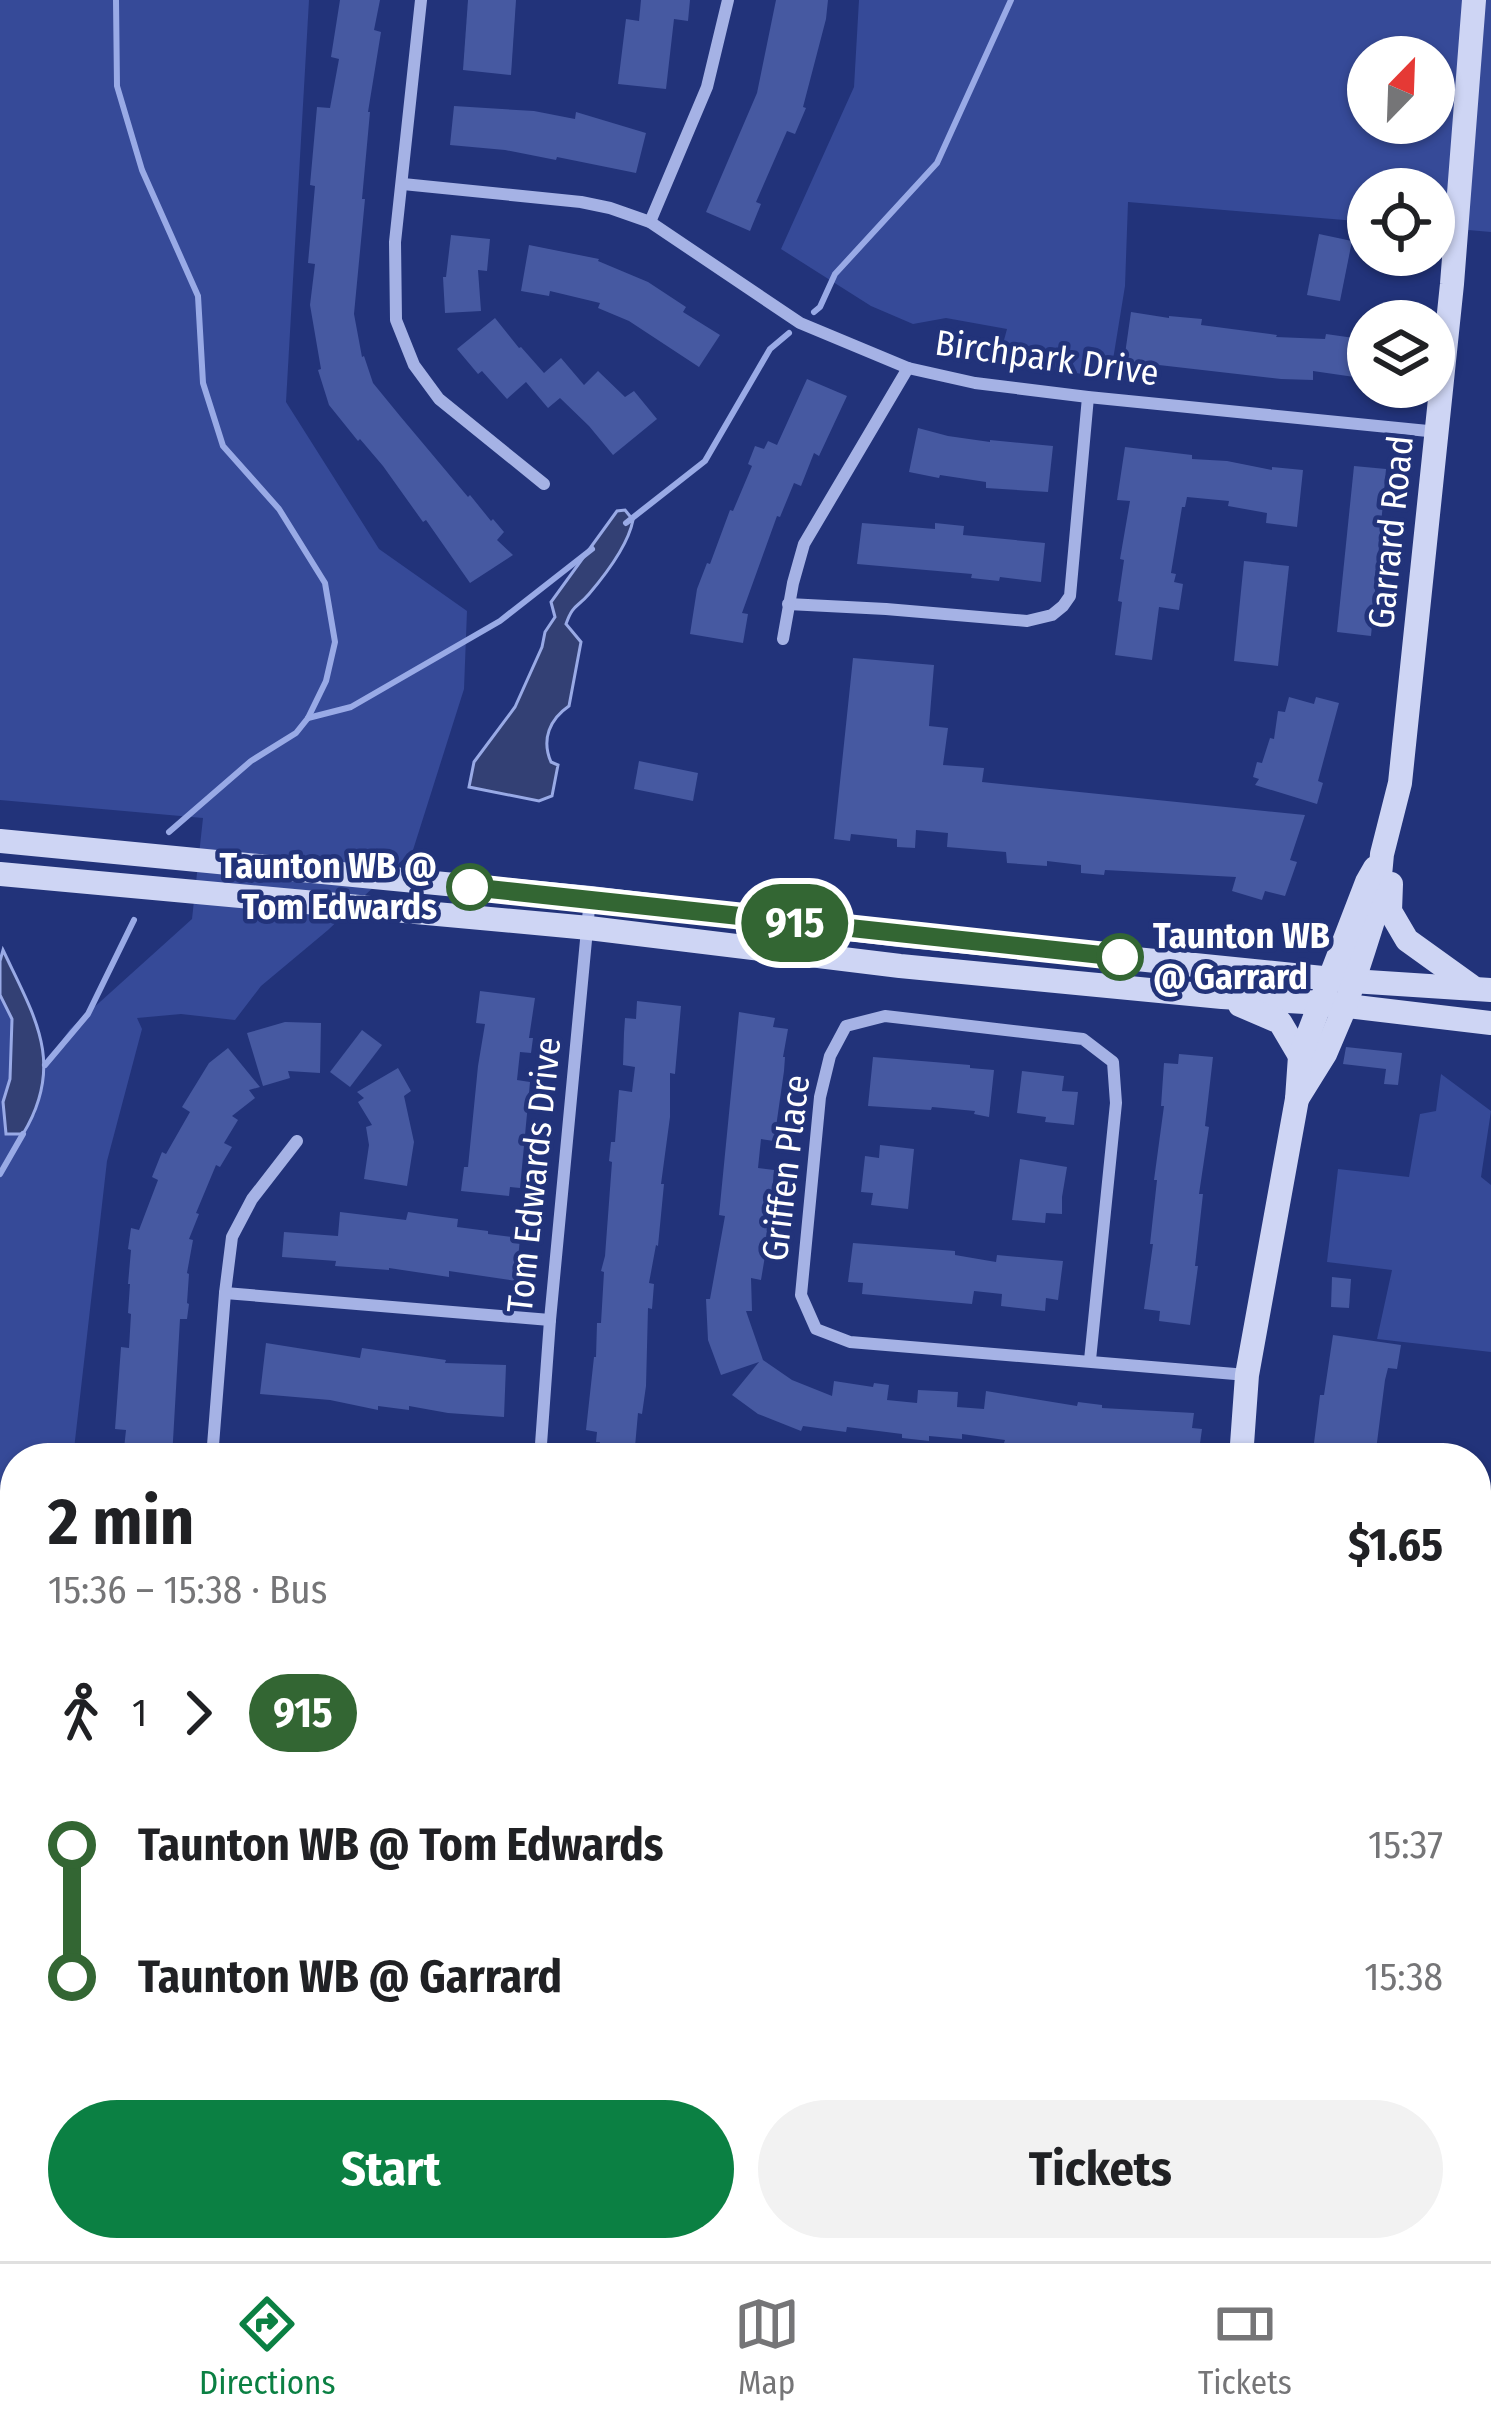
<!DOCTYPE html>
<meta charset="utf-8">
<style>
body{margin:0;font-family:"Fira Sans Condensed",sans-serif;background:#f2f2f2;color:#202124;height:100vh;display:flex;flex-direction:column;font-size:45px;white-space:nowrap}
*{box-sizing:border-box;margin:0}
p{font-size:39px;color:#757577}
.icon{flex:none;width:66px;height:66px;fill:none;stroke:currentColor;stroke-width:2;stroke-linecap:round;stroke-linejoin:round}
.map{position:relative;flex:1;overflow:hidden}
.panel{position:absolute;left:0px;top:1443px;width:1491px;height:819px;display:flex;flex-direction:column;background:#fff;border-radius:48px 48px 0 0;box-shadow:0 3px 9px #0004}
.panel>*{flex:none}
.badge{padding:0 24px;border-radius:39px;font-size:42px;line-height:78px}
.needle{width:78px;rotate:23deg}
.fabs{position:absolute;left:1347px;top:36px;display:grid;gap:24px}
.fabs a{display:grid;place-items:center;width:108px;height:108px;border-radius:50%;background:#fff;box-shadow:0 3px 9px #0004;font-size:60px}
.map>.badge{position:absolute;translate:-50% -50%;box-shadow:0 0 0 6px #fff}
.legs{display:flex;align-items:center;gap:18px;height:132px;padding:0 48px;font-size:39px}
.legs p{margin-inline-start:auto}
.overview{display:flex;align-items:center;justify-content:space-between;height:204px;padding:0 48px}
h1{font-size:66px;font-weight:700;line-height:90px}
.cta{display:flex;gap:24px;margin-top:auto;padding:24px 48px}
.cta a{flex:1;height:138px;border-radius:72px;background:#0b8043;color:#fff;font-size:48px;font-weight:700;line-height:138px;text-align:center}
.cta a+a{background:#f2f2f2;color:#202124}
ul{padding:0 48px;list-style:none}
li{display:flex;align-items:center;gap:42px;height:132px;font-size:45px}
li i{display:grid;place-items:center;width:18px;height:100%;margin:0 15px;background:currentColor}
li i::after{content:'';width:30px;height:30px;margin:-15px;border:9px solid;border-radius:50%;background:#fff}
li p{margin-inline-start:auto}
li:first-child i{background:linear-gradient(#0000 50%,currentColor 0)}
li:last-child i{background:linear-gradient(currentColor 50%,#0000 0)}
.menu{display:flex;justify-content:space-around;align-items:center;height:168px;border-top:3px solid #e0e0e0;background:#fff;font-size:33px;color:#757577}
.menu a{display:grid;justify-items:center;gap:6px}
.menu .current{color:#0b8043}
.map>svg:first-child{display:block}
.green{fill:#364a98;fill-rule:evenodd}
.water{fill:#334074;stroke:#99aae6;stroke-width:3}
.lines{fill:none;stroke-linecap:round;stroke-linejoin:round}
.stream{stroke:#99aae6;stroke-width:6}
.building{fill:#4659a1}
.street{stroke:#a5b2e5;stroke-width:12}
.secondary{stroke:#ced5f4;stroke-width:24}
.line-1-casing{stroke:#fff;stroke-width:27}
.line-1{stroke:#363;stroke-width:18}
.stop-1-dot{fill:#fff;stroke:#363;stroke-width:6}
.labels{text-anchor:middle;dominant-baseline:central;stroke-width:9;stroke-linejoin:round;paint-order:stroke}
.street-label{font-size:36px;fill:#fff;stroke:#22337a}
.stop-label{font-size:36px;font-weight:bold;fill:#fff;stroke:#22337a;text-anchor:end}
</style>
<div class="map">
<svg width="1491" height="2261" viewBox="0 0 1491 2261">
<rect width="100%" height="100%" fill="#22337a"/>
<g class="green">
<path d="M0,0H309L286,402L379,549L467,611L464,689L413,850L328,930L261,986L235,1020L181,1014L137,1018L142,1029L107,1161L73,1458H15V1711L0,1689V995L12,1019L10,1079L3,1102L35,1115L45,1065L70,1029L192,919L203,818L0,800Z"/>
<path d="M859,0H1491V232L1434,227V189H1368V222L1128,202L1125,286L1110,378L1035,367L1000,355L1007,329L946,318L913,324L871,306L781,249L854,87ZM1368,57H1434V123H1368Z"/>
<path d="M1441,1074L1491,1111L1481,1177L1491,1185V1352L1377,1339L1392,1270L1327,1262L1338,1169L1409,1177L1420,1114L1436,1111Z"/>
<path d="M347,2247H784L783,2261H355Z"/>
</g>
<g class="water">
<path d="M625,510L633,520C628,546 606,574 589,594C577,608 573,604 566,624L581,642L569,706C550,719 541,739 551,762L558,765L552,796L539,801L469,787L474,762L515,707L542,647L545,632L555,617L551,602L617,511Z"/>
<path d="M3,950C34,1016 66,1063 23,1134H6L3,1102L10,1079L12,1019L0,995V961Z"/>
</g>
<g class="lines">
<g class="stream">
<path d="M116,0L117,86L142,170L198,296L203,383L223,446L279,509L325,583L335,642L326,681L308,718L296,733L251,761L169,832"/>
<path d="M814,312L820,307L835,274L937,163L1011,0"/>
<path d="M626,523L705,461L770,349L789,333"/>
<path d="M308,718L351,707L500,621L592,549"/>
<path d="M45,1065L88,1014L134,920"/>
<path d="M0,1174L23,1134"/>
</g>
</g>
<g class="building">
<path d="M340,0H380L374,30L381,32L368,112H370L362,199H365L354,314L362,357L364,356L373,383L400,416L468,497L470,495L491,521L493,519L504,532L497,540L513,555L470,583L426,520L423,522L383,466L360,439L358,441L329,405L318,370L321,369L310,305L315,264L308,263L315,186L310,185L317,107L330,108L339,59L331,57Z"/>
<path d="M468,0H516L511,75L463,70Z"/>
<path d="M641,0H690L688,21L674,19L666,89L618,84L626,19L639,21Z"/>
<path d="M776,0H828L826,19L803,107L806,108L795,134L787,131L756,202L761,204L750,231L706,212L757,93Z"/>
<path d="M454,106L534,111L575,119L576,112L646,133L636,173L557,157L556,160L505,150L450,145Z"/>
<path d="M1319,234L1352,241L1340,301L1307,295Z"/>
<path d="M451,235L490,239L487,271L478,270L481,311L445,313L443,277H446Z"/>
<path d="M529,245L599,259L598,261L648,282L686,307L683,312L720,335L699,367L629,321L598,308L600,303L550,291L549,296L521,291Z"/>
<path d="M1131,312L1169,318V316L1202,319L1201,325L1277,335L1276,337L1325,339L1326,334L1354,338L1353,341L1368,343V379L1313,371V380L1281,379L1124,361Z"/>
<path d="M495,318L519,348L521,347L544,373L561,358L584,385L598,371L625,397L634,391L657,419L613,455L589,426L560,398L548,408L526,382L507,399L482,371L478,374L457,349Z"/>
<path d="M807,379L847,396L819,456L814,453L801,486L794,483L780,517L777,516L742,613L748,614L743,643L690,634L697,589L707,563L710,564L730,510L733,511L752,466L748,464L755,446L764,449L768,441L777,445Z"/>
<path d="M918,428L948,436L990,442V440L1053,446L1048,492L986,488V482L940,475L939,478L909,472Z"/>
<path d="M1125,447L1192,455V459L1227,461L1272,470V467L1303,470L1297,527L1266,523L1267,513L1228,506L1229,501L1187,497L1185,507H1182L1171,573L1176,574L1174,582L1183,584L1179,610L1159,607L1152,660L1115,655L1122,602L1118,601L1124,560L1120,559L1130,501L1117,500Z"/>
<path d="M1354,466L1386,469L1371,636L1337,632Z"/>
<path d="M862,523L935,529V523L964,526L963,535L1045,543L1041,582L1000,577L999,581L971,578L972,574L857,564Z"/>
<path d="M1244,561L1289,566L1278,666L1234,661Z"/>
<path d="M853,658L934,665L929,726L948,728L943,765L984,768L982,782L1305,815L1290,860L1297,862L1285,896L1265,891L1262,900L1232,891L1236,877L1105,870L1104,875L1081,873V865L1047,861V866L1007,863L1006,852L947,847L948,833L916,830L915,848L897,847V839L851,834L850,841L834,839Z"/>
<path d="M1289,697L1314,704L1316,697L1339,703L1318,781L1323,783L1317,804L1255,785L1259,779L1253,777L1257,762L1262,763L1270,738L1274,739L1278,711L1285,712Z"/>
<path d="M639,761L698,773L693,801L634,789Z"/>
<path d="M480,991L535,998L529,1038H533L531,1053L520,1052L517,1080L530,1082L520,1188L510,1187L509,1196L461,1191L464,1167H468L478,1066L485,1024L476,1023Z"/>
<path d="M637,1001L681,1006L675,1074L670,1073V1117L661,1184H664L658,1246L656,1245L649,1283L654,1284L652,1309L648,1308L646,1386L642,1414L638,1413L634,1458H597L600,1442H596L597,1432L586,1430L594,1357H596L597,1323H601L604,1272L601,1271L605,1256L612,1162L609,1161L611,1142H615L619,1090L632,1092L635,1067L623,1065L624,1033L625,1018L636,1019Z"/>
<path d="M739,1012L775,1018L773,1027L788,1029L783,1057H785L784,1071L774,1141L761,1139L758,1168L774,1170L768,1238L761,1280L751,1278L752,1311H746L763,1360L792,1380L832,1396L834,1381L873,1387L874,1383L889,1385L887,1400L917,1403L918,1390L958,1392L957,1407L984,1409L986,1391L1077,1406L1078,1402L1102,1405V1408L1194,1413L1192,1428L1202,1429L1198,1458H1158L1129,1454V1458L1104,1457V1454L1030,1444L1004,1443L1005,1440L962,1434V1439L929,1436V1441L902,1438V1434L847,1427L846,1432L803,1426L801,1431L758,1414L732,1395L759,1362L721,1375L708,1340L706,1299H710L725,1216L719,1215Z"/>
<path d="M285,1022L321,1023L320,1073L288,1071L290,1078L263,1086L247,1033Z"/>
<path d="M362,1030L382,1045L350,1087L330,1072Z"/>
<path d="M1346,1047L1402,1053L1398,1085L1384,1084L1386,1069L1343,1064Z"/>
<path d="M228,1048L260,1087L249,1090L255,1098L232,1116L238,1120L224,1143L232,1147L220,1167L216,1165L196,1213L199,1214L189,1239L193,1240L187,1273L189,1274L187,1303L189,1304L187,1319H180L172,1458H123L126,1430L115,1429L121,1347L129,1348L131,1314L128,1313L130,1284H128L131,1250L128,1249L131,1228L139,1230L158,1180L152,1177L162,1152L166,1154L190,1112L182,1107L209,1063Z"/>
<path d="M1179,1054L1213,1057L1205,1126L1209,1127L1199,1194H1203L1195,1266H1198L1190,1325L1159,1321L1160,1311L1144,1309L1153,1244H1150L1157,1180H1154L1164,1106H1161L1164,1063L1178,1064Z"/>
<path d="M873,1057L970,1065V1068L994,1070L989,1117L974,1114L975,1111L932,1107L931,1110L868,1106Z"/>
<path d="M398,1068L411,1091L404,1096L414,1142L407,1186L364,1179L369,1145L366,1127L372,1125L358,1102L364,1098L357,1092Z"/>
<path d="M1022,1071L1064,1076L1062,1091L1078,1092L1074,1125L1045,1122L1046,1117L1017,1113Z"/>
<path d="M880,1145L914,1149L908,1209L871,1205L873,1193L861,1192L865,1156L879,1158Z"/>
<path d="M1020,1159L1067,1167L1062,1197V1214L1046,1213L1045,1223L1012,1220Z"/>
<path d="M340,1212L406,1220L408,1212L435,1216L458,1219L457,1227L488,1231V1234L520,1238L516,1281L449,1271V1277L389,1268V1270L335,1266L336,1261L282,1257L284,1232L338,1236Z"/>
<path d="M853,1243L955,1251V1255L996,1262L997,1255L1063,1261L1058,1300L1046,1298L1045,1311L1001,1306L1002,1294L974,1291L972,1304L862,1294L863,1283L848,1282Z"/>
<path d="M1332,1277L1351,1279L1349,1308L1331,1307Z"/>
<path d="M1333,1335L1401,1345L1397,1369L1388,1368L1385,1380L1375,1458L1313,1451L1320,1395H1324Z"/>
<path d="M266,1343L360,1358L362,1348L446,1360L445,1363L506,1365L504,1417L448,1413L409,1406V1410L378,1406V1410L330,1400L260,1394Z"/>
<path d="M15,1751V1861L0,1859V1757Z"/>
<path d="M0,1932L15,1934L11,1979H0Z"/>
<path d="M1480,2204H1491V2261H1475Z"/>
<path d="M970,2247H1011L1009,2261H969Z"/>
<path d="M1079,2247L1142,2249L1141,2261H1078Z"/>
<path d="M1224,2247H1391L1389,2261H1223Z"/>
</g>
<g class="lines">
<g class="street">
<path d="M421,0L395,242L396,320L414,365L439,399L544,484"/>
<path d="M403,184L581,202L610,208L650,222L800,323L908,368L975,383L1088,397L1438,432"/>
<path d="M650,222L707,87L728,0"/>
<path d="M788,604L886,609L1027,621L1052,615L1063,606L1070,596L1088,397"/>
<path d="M783,639L793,583L804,544L908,368"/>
<path d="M225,1293L550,1320"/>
<path d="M1090,1360L1116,1103L1113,1062L1083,1039L885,1016L846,1026L830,1056L820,1097L801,1295L816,1329L850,1342L1247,1375"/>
<path d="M212,1458L225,1293L232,1237L252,1199L297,1141"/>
<path d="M540,1458L550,1320L590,898"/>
<path d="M1476,1698L1491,1586"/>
<path d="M1476,2065L1491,2067"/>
<path d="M0,2201L15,2203"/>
<path d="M121,2247L123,2261"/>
<path d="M905,2261L907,2247"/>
<path d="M1428,2261L1429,2247"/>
</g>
<g class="secondary">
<path d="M0,841L590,898L900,935L1352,981L1491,990"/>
<path d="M0,874L589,928L900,966L1222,997L1322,1003L1491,1023"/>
<path d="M1391,884L1390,911L1407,940L1471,986"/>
<path d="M1240,1005L1280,1022L1300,1056"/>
<path d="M1297,1099L1325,1054L1345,1007L1364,949L1377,908L1382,854L1400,783L1452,284L1474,0"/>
<path d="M1241,1458L1247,1375L1297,1099L1300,1056L1367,882L1375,868"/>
<path d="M1175,2261L1176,2247"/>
</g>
</g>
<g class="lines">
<g class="line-1-casing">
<path id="line-1" d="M470,887L1120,957"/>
</g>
<use href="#line-1" class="line-1"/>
</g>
<g class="stop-1-dot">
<circle cx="470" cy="887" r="21"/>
<circle cx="1120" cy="957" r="21"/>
</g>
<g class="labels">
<g class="street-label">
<text transform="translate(1047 358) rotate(8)">Birchpark Drive</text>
<text transform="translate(1391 532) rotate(-84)">Garrard Road</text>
<text transform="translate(786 1168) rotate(-83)">Griffen Place</text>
<text transform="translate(534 1175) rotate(-84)">Tom Edwards Drive</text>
</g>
<g class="stop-label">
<text x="437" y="866">Taunton WB @<tspan x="437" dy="41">Tom Edwards</tspan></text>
<text x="1153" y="936" text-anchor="start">Taunton WB<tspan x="1153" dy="41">@ Garrard</tspan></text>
</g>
</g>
</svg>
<div class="fabs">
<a><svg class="needle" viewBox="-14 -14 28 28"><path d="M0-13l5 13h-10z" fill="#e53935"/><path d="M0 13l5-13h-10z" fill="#757577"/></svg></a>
<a><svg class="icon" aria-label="locate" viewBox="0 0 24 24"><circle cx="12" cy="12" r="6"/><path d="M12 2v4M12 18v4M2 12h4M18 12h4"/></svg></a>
<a><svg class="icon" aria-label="layers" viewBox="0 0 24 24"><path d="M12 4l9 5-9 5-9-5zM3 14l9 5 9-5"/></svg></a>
</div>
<b class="badge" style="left:795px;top:923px;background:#363;color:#fff">915</b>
<section class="panel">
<div class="overview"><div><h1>2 min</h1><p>15:36 – 15:38 · Bus</p></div><b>$1.65</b></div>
<div class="legs"><svg class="icon" aria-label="walk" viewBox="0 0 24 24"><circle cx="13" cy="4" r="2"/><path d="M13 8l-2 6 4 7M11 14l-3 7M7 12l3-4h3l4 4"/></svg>1<svg class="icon" aria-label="forward" viewBox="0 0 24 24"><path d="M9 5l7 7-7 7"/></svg><b class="badge" style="background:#363;color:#fff">915</b></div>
<ul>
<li><i style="color:#363"></i><b>Taunton WB @ Tom Edwards</b><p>15:37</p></li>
<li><i style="color:#363"></i><b>Taunton WB @ Garrard</b><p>15:38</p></li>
</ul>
<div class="cta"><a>Start</a><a>Tickets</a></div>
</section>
</div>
<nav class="menu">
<a class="current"><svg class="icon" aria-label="directions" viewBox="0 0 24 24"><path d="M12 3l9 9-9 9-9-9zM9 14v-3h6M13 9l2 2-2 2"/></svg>Directions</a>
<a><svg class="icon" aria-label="map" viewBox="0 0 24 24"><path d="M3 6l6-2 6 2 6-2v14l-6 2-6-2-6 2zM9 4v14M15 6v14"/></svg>Map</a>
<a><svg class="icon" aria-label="tickets" viewBox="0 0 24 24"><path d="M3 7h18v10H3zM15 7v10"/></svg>Tickets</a>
</nav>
